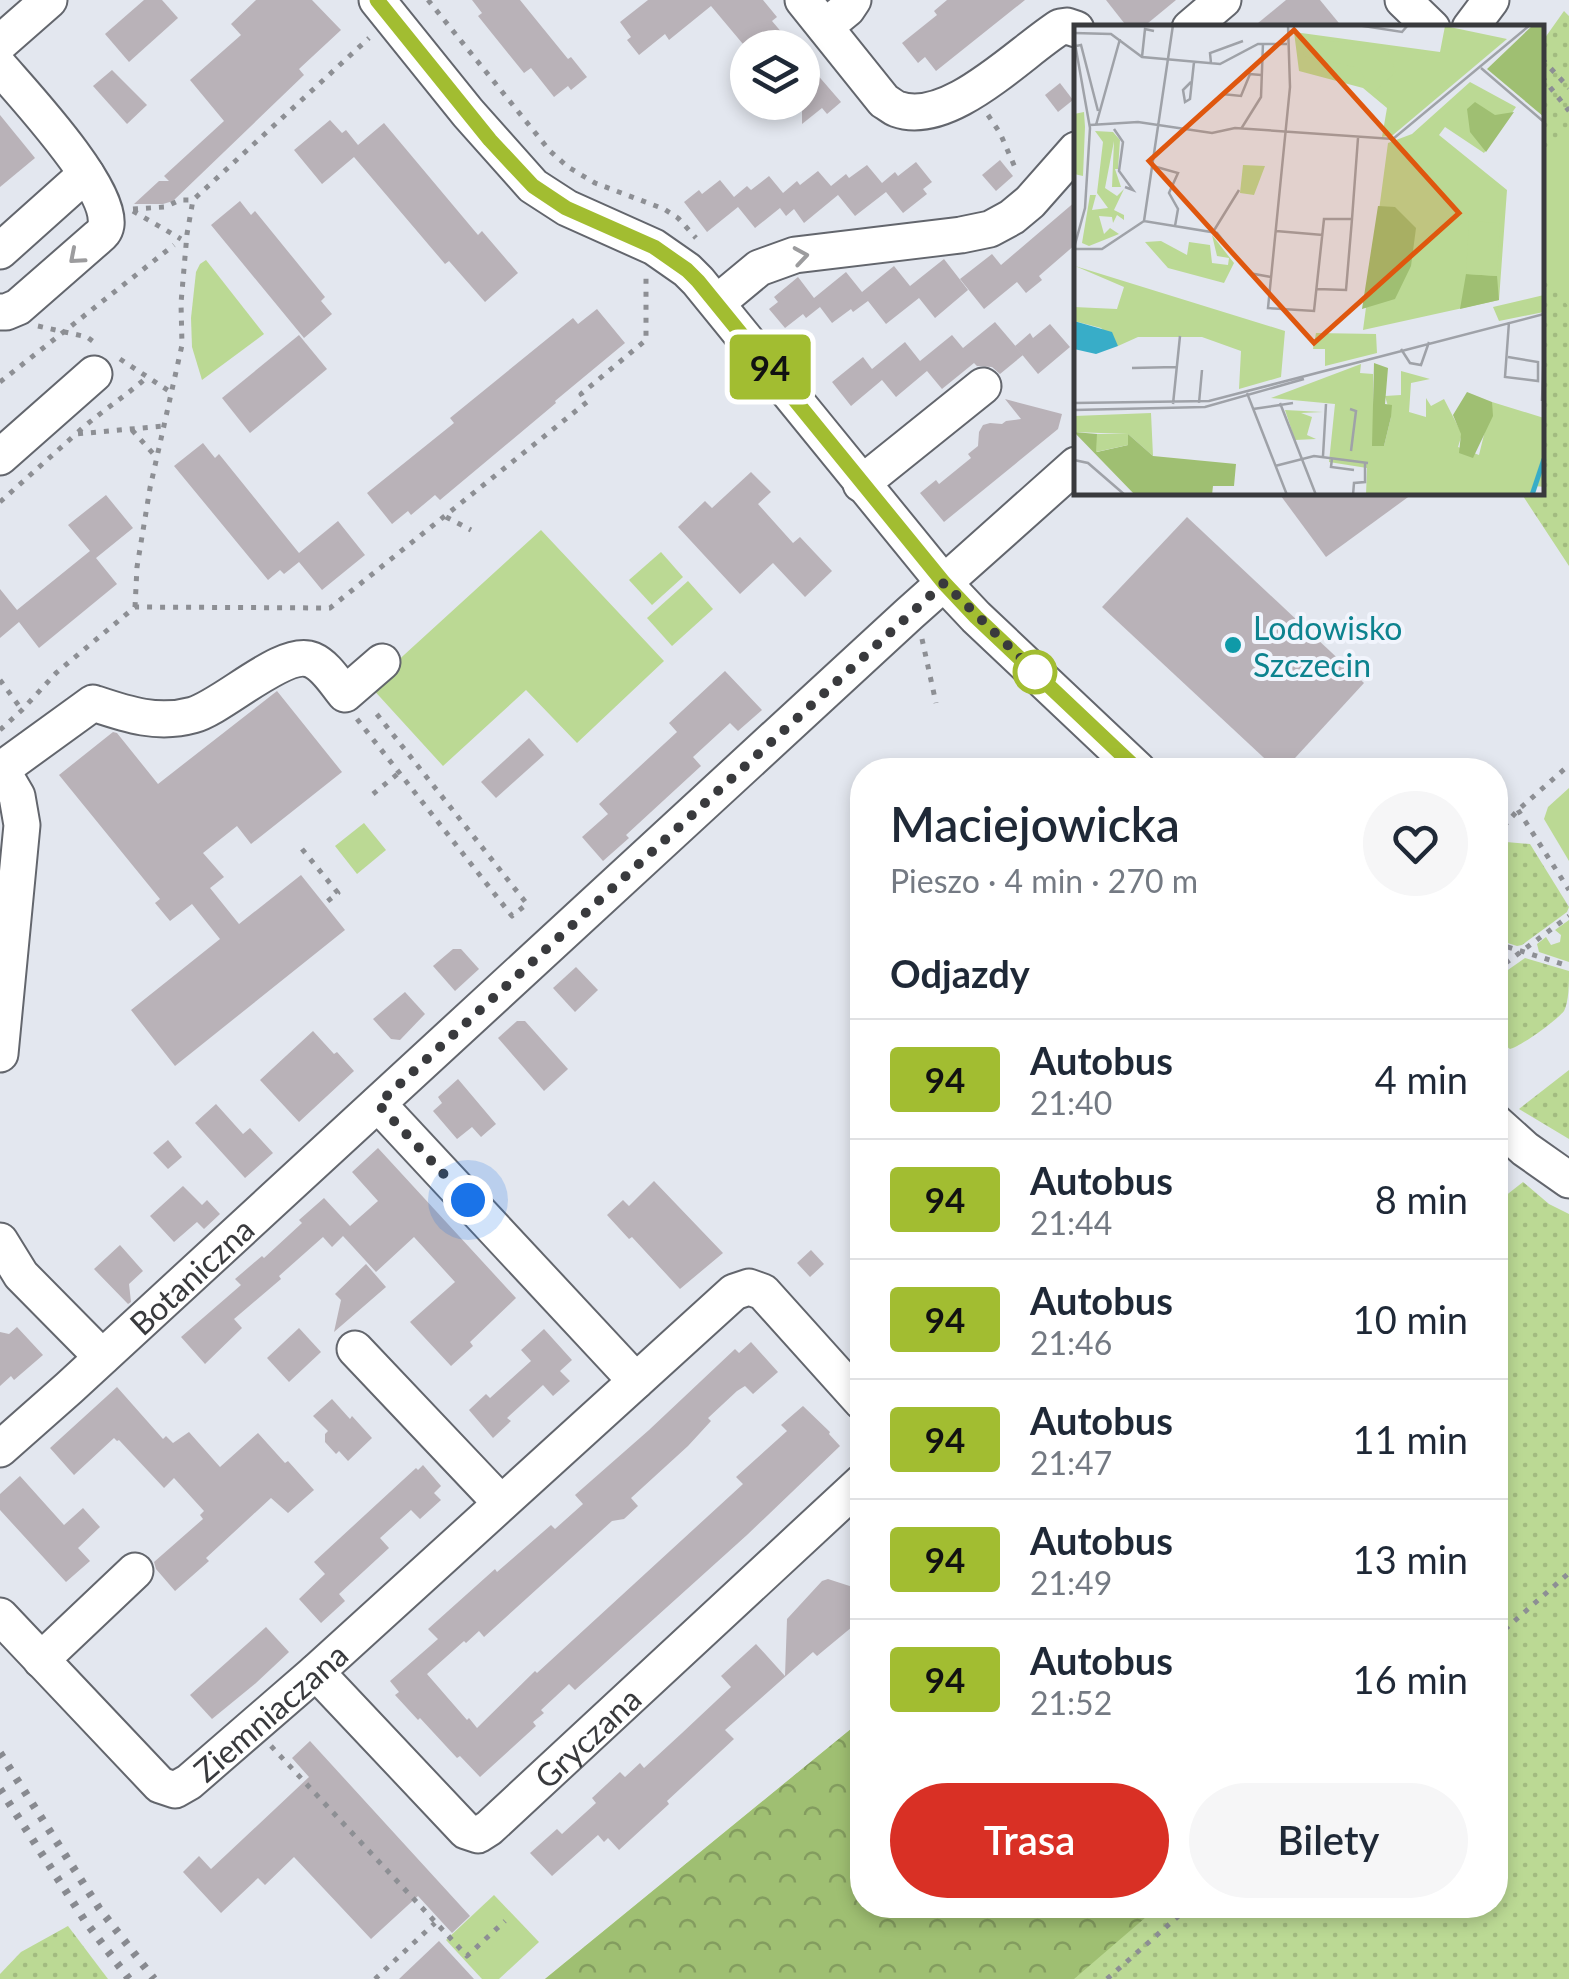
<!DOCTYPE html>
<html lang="pl">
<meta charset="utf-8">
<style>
body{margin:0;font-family:Lato,sans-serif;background:#f6f6f7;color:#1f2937;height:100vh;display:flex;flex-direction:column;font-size:38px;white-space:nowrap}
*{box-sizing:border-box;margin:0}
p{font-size:32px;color:#747a83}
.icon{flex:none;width:55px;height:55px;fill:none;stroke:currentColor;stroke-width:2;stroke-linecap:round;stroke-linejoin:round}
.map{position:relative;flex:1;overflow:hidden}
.drawer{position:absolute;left:850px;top:758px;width:658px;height:1160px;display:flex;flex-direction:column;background:#fff;border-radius:40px;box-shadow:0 5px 15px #0003}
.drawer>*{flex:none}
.badge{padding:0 20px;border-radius:8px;font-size:35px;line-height:65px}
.buttons{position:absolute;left:730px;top:30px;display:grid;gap:20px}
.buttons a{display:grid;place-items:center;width:90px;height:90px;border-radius:50%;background:#fff;box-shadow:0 5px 15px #0003;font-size:50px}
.you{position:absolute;width:50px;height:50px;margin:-25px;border:8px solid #fff;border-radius:50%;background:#1a73e8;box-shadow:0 0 0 15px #1a73e833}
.map>.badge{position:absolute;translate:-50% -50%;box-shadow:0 0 0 5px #fff}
h2{padding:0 40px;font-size:38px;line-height:90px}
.round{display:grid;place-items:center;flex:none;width:105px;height:105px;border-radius:52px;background:#f6f6f7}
.summary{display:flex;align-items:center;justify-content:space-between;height:170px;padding:0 40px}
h1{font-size:48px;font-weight:600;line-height:75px}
.primary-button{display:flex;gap:20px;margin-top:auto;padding:20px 40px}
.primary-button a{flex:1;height:115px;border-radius:60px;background:#d93025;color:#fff;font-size:40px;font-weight:600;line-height:115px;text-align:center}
.primary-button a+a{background:#f6f6f7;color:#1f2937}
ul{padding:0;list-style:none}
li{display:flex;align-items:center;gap:30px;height:120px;padding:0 40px;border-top:2px solid #e0e1e3}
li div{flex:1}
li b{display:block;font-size:38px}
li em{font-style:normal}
li .badge{min-width:110px;font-weight:700;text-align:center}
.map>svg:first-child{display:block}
.grass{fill:url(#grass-dots)}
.forest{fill:url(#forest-crowns)}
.green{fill:#bbd994}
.building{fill:#b9b2b8}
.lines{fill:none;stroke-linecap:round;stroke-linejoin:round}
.minor-casing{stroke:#63666d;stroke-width:39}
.path{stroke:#8d8f94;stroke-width:5;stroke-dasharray:5 8;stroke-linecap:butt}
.minor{stroke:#fff;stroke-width:35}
.rail{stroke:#888a90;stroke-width:8;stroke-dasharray:5 10;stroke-linecap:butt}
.oneway{stroke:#9c9c9e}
.line-casing{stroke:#fff;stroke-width:22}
.line{stroke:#a2bd31;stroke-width:15}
.walk{stroke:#393a3d;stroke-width:10;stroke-dasharray:0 18}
.culture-dot{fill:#0f9aa8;stroke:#f1f4fc;stroke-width:4}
.stop-dot{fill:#fff;stroke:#a2bd31;stroke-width:5}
.labels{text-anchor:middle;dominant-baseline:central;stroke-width:8;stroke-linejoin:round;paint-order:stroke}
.culture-label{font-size:32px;fill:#0d838f;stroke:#f1f4fc;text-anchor:start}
.street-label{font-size:32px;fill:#393a3d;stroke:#f1f4fc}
.inset-river{fill:none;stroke:#38adc8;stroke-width:5}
.inset-road{fill:none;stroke:#9fa2a8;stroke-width:2.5}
.view{fill:#df570e;fill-opacity:0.15;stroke:#df570e;stroke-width:5}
.inset-edge{fill:none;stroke:#393a3d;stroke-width:5}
</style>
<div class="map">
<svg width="1569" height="1979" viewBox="0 0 1569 1979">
<defs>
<pattern id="grass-dots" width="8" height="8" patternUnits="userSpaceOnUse" patternTransform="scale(2.5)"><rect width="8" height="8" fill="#bbd994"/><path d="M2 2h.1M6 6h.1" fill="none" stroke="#a2bb80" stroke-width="1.8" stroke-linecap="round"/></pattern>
<pattern id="forest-crowns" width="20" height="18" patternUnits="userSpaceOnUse" patternTransform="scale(2.5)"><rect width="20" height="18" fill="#9fbf72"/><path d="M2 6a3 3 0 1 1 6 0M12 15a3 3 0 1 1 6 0" fill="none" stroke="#839c5f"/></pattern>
</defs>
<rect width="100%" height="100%" fill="#e3e7ef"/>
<g class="grass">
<path d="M1564,11L1569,16V566L1521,493L1542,492V42Z"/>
<path d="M1495,841L1530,844L1569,907L1567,912L1522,945L1517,946L1495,939Z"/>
<path d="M1525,958L1569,971C1569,983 1569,1001 1564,1011C1557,1020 1520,1047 1510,1049L1495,1038V979Z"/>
<path d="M1569,1070V1139L1519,1109Z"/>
<path d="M1523,1182L1549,1204L1569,1214V1979H545L862,1720V1905H1495V1204Z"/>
<path d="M68,1926L108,1979H0V1974L21,1952Z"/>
</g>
<path class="forest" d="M862,1720V1905H1160L1074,1979H545Z"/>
<g class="green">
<path d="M1569,128V307L1542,273V151Z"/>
<path d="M206,260L264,334L202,380L192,347L191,318L196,272L200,264Z"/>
<path d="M541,530L664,661L577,743L526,690L443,766L370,686Z"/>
<path d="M661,552L683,577L652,605L629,580Z"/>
<path d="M688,581L713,609L672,646L647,618Z"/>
<path d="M1569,788V861L1544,819L1548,807Z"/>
<path d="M364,823L386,850L357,874L335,846Z"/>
<path d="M1569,920V962L1539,952L1537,944L1546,937L1551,945L1560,942L1561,935L1555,930Z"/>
<path d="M494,1895L539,1942L499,1979H482L446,1940Z"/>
</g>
<g class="building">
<path d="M144,0H162L178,18L129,62L105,34Z"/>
<path d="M256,0H312L341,30L299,69L304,75L173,201L163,204H134L159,181H169L164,176L224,121L190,80L241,35L231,24Z"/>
<path d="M472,0H520L568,59L571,57L587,77L571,90L568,86L554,97L531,68L524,73L478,16L482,13Z"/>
<path d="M648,0H763L777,17L772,21L795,48H750L748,44V50L711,6L669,40L665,34L639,55L627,40L631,37L620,22Z"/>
<path d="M947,0H1025L936,71L925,57L918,63L902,43L937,15L934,11Z"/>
<path d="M1106,0H1176L1142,28H1128Z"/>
<path d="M1286,0H1320L1343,28H1252Z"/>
<path d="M802,57L841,102L827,114L822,108L802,124Z"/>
<path d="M112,70L147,105L127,124L93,86Z"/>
<path d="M1060,83L1073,100L1058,112L1045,95Z"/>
<path d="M0,115L35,158L0,187Z"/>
<path d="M330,120L342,133L346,130L358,145L384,123L478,235L482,231L518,273L485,302L449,261L445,264L354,157L322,184L294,150Z"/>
<path d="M1000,160L1013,176L996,191L982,175Z"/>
<path d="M916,162L932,182L923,189L927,194L903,213L886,192L855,216L838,195L804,223L794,209L786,216L780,208L755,228L738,207L707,232L684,202L699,190L702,194L720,180L734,197L747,186L751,190L769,176L783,193L797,181L800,185L818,171L831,186L846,174L849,178L867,165L882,183L895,172L898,176Z"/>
<path d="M240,201L251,215L255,211L325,297L321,301L332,314L304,338L211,225Z"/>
<path d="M1076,201V244L1039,276L1042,280L1026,293L1017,282L984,309L960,279L992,254L1001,265Z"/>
<path d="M944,259L968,290L935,318L919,298L886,324L868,301L853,312L851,309L832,323L820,307L806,318L803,314L785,328L769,309L778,302L774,297L798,277L814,298L846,272L862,292L894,266L910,286Z"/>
<path d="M597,309L625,343L555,401L556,403L440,500L435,495L411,515L408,511L392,524L367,493L454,423L450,418L573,318L578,324Z"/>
<path d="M995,322L1023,355L1000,374L992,367L977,366L974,363L942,389L927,371L896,397L882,380L851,406L832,382L863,357L872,369L905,342L920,361L952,335L963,348Z"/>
<path d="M1050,324L1070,347L1038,374L1015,346L1030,333L1033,338Z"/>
<path d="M299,335L327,369L250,433L222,398Z"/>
<path d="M1005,399L1062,414L1058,429L944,522L920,493L936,480L939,484L971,458L968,454L978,446L979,432L983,425L990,423L1002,424L1006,421L1021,419Z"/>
<path d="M203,443L215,458L219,454L299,553L338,521L365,555L322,590L299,562L284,574L280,570L268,580L174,466Z"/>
<path d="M751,472L771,492L758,504L793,543L800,537L832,571L805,597L773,563L740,594L678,527L705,501L712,508Z"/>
<path d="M1278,492H1415L1326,557Z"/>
<path d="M106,495L133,528L96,558L117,584L39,648L19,622L0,638V589L17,610L90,551L68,525Z"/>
<path d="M1187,517L1364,683L1284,770H1277L1102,607Z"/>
<path d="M725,671L762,710L738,731L730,723L693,757L701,766L626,835L629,838L603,861L582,837L608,814L599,804L677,732L669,723Z"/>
<path d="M277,691L342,772L251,844L237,826L203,853L224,877L210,888L239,924L301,875L345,930L175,1066L131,1010L220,939L192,904L170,921L155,903L160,899L59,775L113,732L117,733L158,784Z"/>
<path d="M529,738L544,755L496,798L481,782Z"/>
<path d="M453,949H461L479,969L455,991L433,966Z"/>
<path d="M576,967L598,990L575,1012L553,988Z"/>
<path d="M405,992L425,1014L400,1040L391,1039L373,1019Z"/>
<path d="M517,1021H525L568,1069L544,1091L498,1038Z"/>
<path d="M313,1031L334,1054L337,1052L354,1071L299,1122L260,1080Z"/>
<path d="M458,1079L496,1124L481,1137L472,1127L457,1139L433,1111L442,1103L438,1097Z"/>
<path d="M216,1104L243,1134L250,1128L273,1153L245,1178L195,1123Z"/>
<path d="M168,1140L182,1157L168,1169L153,1153Z"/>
<path d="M378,1148L516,1298L470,1342L473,1346L451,1366L410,1322L455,1282L414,1237L376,1272L343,1236L332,1247L323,1237L279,1276L281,1279L234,1319L242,1328L205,1364L181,1337L241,1285L235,1279L262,1256L264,1258L302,1223L299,1220L324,1198L350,1226L378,1201L352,1172Z"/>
<path d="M654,1181L723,1253L680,1289L632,1237L629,1239L607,1215L623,1200L629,1206Z"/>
<path d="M183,1186L202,1205L207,1200L220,1214L204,1229L197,1222L174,1242L150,1216Z"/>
<path d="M120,1245L143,1271L129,1284L131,1302L128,1304L94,1269Z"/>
<path d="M811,1250L824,1264L810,1277L797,1263Z"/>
<path d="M366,1264L386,1287L334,1332L341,1300L335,1294Z"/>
<path d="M17,1327L43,1355L14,1380L11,1376L0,1386V1332L9,1334Z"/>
<path d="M299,1328L321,1352L289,1382L267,1358Z"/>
<path d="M544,1329L572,1360L560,1371L570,1381L553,1396L543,1385L507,1418L511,1421L493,1438L469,1410L486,1394L490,1398L531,1361L521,1350Z"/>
<path d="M751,1342L778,1372L753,1394L745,1386L737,1391L708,1418L711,1421L688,1446L631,1498L638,1506L624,1519L612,1521L484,1637L479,1631L466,1643L464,1641L427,1674L467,1720L469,1718L477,1728L535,1671L537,1673L743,1484L736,1477L787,1431L781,1425L803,1406L830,1432L829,1434L840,1446L747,1535L575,1690L569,1684L541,1710L544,1713L533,1722L536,1726L480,1777L460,1756L457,1758L420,1718L418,1720L395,1695L399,1692L390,1681L438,1639L428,1629L495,1569L497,1572L551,1525L555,1529L583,1504L575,1495L649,1430L735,1349L739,1353Z"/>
<path d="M117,1387L163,1439L166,1436L173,1443L189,1432L220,1467L258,1433L285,1463L288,1461L314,1490L288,1513L271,1498L206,1558L209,1561L175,1591L156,1569L154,1562L203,1519L200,1515L204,1511L174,1478L164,1488L119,1440L117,1441L114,1438L74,1475L50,1448Z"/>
<path d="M332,1399L350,1419L352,1416L372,1438L348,1461L339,1451L336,1454L325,1442V1434L328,1431L313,1416Z"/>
<path d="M423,1465L441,1486L434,1493L441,1500L420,1519L411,1510L380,1538L389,1548L339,1594L345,1601L321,1623L299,1599L325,1574L314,1562L416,1468L418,1470Z"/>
<path d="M20,1476L64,1525L83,1508L100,1527L78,1548L90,1561L66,1582L0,1510V1494Z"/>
<path d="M828,1579L862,1590L861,1609L862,1624L852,1627L817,1656L813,1652L725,1730L734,1739L667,1801L669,1804L619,1850L608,1838L604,1842L598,1835L552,1876L530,1853L557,1829L562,1834L596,1803L592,1798L620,1772L625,1777L640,1763L644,1768L682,1733L731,1687L721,1676L756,1644L785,1676L787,1619L822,1581Z"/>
<path d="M266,1627L289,1652L256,1683L212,1719L190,1695Z"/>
<path d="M310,1741L470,1916L452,1933L418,1896L371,1939L294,1857L265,1885L258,1878L221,1913L183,1872L199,1856L211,1869L309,1777L292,1758Z"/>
<path d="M439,1941L474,1979H399Z"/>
</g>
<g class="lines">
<g class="minor-casing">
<g id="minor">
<path d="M377,0L468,113L533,186L567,208L654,247L687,270L698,281L944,583L976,617L1138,770"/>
<path d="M803,0L884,101C888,103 892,107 897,109C949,128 1020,52 1060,27L1067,26L1076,29"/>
<path d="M1403,0L1432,28"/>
<path d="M825,27L847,9L853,0"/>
<path d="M1190,28L1223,0"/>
<path d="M1470,28L1491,0"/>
<path d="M0,43L49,0"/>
<path d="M0,67C25,96 111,188 106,225C105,231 102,234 97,238L18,307L6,312H0"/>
<path d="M0,251L86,174"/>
<path d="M718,302L759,268L795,255L961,235L990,229L1012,217L1030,202L1076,150"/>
<path d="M0,457L94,374"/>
<path d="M861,484L983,386"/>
<path d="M0,767L17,796L22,825L0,1054"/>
<path d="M2,769L93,703C126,714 157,725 193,715C223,707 284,648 312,660C326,666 335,682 345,694L382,662"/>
<path d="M378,1104L636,1381"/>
<path d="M1495,1122L1525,1149L1569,1180"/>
<path d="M0,1241L21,1275L102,1357"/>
<path d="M355,1349L501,1503"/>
<path id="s1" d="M0,1449L69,1388L909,614L1076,465"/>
<path id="s2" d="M0,1616L160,1785L175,1790L189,1782L316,1672L734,1292L749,1287L763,1292L862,1402"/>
<path d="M41,1660L135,1571"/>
<path id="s3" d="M316,1672L466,1831L478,1835L489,1828L862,1482"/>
</g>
</g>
<g class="path">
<path d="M428,0L550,151L568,167L595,183L664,209L678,218L696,238"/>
<path d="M1542,59L1569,88"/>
<path d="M1542,77L1569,111"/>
<path d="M988,115L1000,133L1017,172"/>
<path d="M133,209L165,207L180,200H193"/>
<path d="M133,211L181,239"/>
<path d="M38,326L87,337L98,345"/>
<path d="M120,359L172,393"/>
<path d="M0,382L174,245"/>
<path d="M132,430L157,458"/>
<path d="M78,432C100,412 125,397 147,377"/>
<path d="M0,502L76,434L164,426"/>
<path d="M446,517L471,530"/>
<path d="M135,607L137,567L150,488L182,345L181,303L187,234L193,200L369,38"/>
<path d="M922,639L936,703"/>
<path d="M0,680L22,710"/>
<path d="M357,719L512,916L527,904L372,708"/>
<path d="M0,730L22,710L56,673L135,607L330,608L587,402L581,394L646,340V278"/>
<path d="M373,794L400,772"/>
<path d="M1518,810L1569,890"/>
<path d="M1495,836L1518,810L1569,765"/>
<path d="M302,849L338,893L324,904"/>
<path d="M1495,943L1569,966"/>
<path d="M1495,971L1569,916"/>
<path d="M1495,1638L1569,1573"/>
<path d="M271,1746L467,1956L505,1921"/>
<path d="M375,1979L435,1923"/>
<path d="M1107,1979L1191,1905"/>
</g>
<use href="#minor" class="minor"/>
<g class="rail">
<path d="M0,1753L99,1908L154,1979"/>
<path d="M0,1789L85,1921L129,1979"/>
</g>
</g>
<defs><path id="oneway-chevron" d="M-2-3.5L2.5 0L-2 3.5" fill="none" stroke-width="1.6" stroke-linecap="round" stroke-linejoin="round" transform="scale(2.5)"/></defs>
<g class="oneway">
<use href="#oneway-chevron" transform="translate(801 256) rotate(-9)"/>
<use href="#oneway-chevron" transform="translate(76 257) rotate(139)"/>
</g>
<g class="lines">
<g class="line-casing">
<path id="line" d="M377,0L490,140L533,186L566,208L654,247L687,270L698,281L944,583L976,617L1138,770"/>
</g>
<use href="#line" class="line"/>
<path class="walk" d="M468,1200L378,1104L944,583L1035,672"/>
</g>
<circle class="culture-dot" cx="1233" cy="645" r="10"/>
<circle class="stop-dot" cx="1035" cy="672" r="20"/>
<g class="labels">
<g class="culture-label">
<text x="1253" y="627">Lodowisko<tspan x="1253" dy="37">Szczecin</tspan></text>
</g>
<g class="street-label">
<text stroke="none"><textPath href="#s1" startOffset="258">Botaniczna</textPath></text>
<text stroke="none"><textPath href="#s2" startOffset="372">Ziemniaczana</textPath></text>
<text stroke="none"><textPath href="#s3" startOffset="378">Gryczana</textPath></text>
</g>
</g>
<g transform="translate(1074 25)">
<rect width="470" height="470" fill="#e3e7ef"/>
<path d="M371,1L433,14L319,110L308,112L313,83L289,63L225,46L220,7L366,27ZM396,57L442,82L410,128L371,102L365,110L433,165L425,275L289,305L314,118L338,109ZM10,87L11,102L9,151L0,149V89ZM21,106L39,107L46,115L44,144H41L47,162H38L40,116L31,163L43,171L50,164L40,185L50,190V195L43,190L39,198L38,192L25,191L30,209L36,203L45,209L15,221L8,218L16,170H22L18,185L34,183L23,168L29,117ZM138,210L160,238L150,258L94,243L71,217L87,216L113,230L115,217L136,220L138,238L154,240L155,233L143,231ZM1,241L211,306L207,352L165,364L167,326L128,312H64L44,321L27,303L0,296V282L43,284L50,262ZM470,270V287L425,296L419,282ZM242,308L302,309L303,328L251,341V324H239ZM287,339L286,348L299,349V421H310L317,392L311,371L327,370V346L356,354L337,358L335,387L352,392V373L357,381L370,374L388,409L384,422L405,430L418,377L470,393V462L461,461L459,470H292L293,443L255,437L261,379L197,373ZM77,388L79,431L54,409L0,407V391Z" fill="#bbd994"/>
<path d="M459,0H470V92L413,44ZM401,77L421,90L440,87L412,127L396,107L393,84ZM304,181L321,182L342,203L337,241L321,274L288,284ZM392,249L423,251L425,275L386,284ZM300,338L314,343L311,379L318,380L317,392L310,421H298ZM393,367L418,377L419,391L399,433L385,428L387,409L379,390ZM0,407L23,409V427L54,420V409L79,431L162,439L160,461H139L138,470H61Z" fill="#9fbf72"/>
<path d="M23,409H54V420L22,427Z" fill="#bbd994"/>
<path d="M231,14L312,21L322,47L298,69L285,43L229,31ZM169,140L191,141L180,170L166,168ZM395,196L426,198L423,251L392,249ZM211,385L249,387L227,388L238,392L233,410L242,414L221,415Z" fill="#bbd994"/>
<path d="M0,296L38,307L44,321L22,329L0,324Z" fill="#38adc8"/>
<path class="inset-river" d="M458,470L470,434"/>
<path class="inset-road" d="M214,0L216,62L194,283L240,286L250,194H278L272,265L243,264M283,0L328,7L334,0M0,8L37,9L68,32L146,39L184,19H213M0,13L16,103L11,183L0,223M2,21L7,20L24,86M68,32L71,4L80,6M137,38L136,28L169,16M407,43L470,97M117,57L109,65L111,77L116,74L120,37M148,69L167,71L176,49L187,50M16,100L64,97L138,108L161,103L319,114L456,0M22,100L46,14M40,104L49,117L45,146L59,165L51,162M167,104L187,72L189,18M79,141L104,148L95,168L104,184L101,201M278,194L284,113M70,196L99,0M202,206L249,210M139,207L165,165M0,224H28L70,196L143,208L175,248L197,252M327,324L336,338L347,340L355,317M434,332L464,337V356L431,352L435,297M58,343L102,342M173,368L213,470M468,376L470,319M0,378L135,376L470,289M125,378L128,345M206,378L242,470M99,379L106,311M179,384L219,378M276,384L282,386L277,426M0,385L131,382L230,354M249,431L252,379M258,433L257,442L280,445M0,435L14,438L51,470M201,441L240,431L294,438M279,470L280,458L291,457V437"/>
<path class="view" d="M220,5L385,188L240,318L75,136Z"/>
<rect width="470" height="470" class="inset-edge"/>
</g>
</svg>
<div class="buttons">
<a><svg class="icon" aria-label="layers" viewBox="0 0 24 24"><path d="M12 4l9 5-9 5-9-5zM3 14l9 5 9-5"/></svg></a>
</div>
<div class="you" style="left:468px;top:1200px"></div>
<b class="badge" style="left:770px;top:367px;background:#a2bd31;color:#111">94</b>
<section class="drawer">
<div class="summary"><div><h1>Maciejowicka</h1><p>Pieszo · 4 min · 270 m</p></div><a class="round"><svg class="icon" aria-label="heart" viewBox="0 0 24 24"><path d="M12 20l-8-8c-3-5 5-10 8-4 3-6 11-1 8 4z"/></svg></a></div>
<h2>Odjazdy</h2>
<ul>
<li><span class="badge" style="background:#a2bd31;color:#111">94</span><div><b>Autobus</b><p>21:40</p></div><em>4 min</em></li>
<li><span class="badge" style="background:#a2bd31;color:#111">94</span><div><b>Autobus</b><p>21:44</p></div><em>8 min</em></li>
<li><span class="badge" style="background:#a2bd31;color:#111">94</span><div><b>Autobus</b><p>21:46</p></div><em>10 min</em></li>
<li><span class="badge" style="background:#a2bd31;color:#111">94</span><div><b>Autobus</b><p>21:47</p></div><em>11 min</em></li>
<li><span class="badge" style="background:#a2bd31;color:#111">94</span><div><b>Autobus</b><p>21:49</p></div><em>13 min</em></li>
<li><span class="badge" style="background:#a2bd31;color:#111">94</span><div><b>Autobus</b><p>21:52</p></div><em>16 min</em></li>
</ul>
<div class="primary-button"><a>Trasa</a><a>Bilety</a></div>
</section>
</div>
